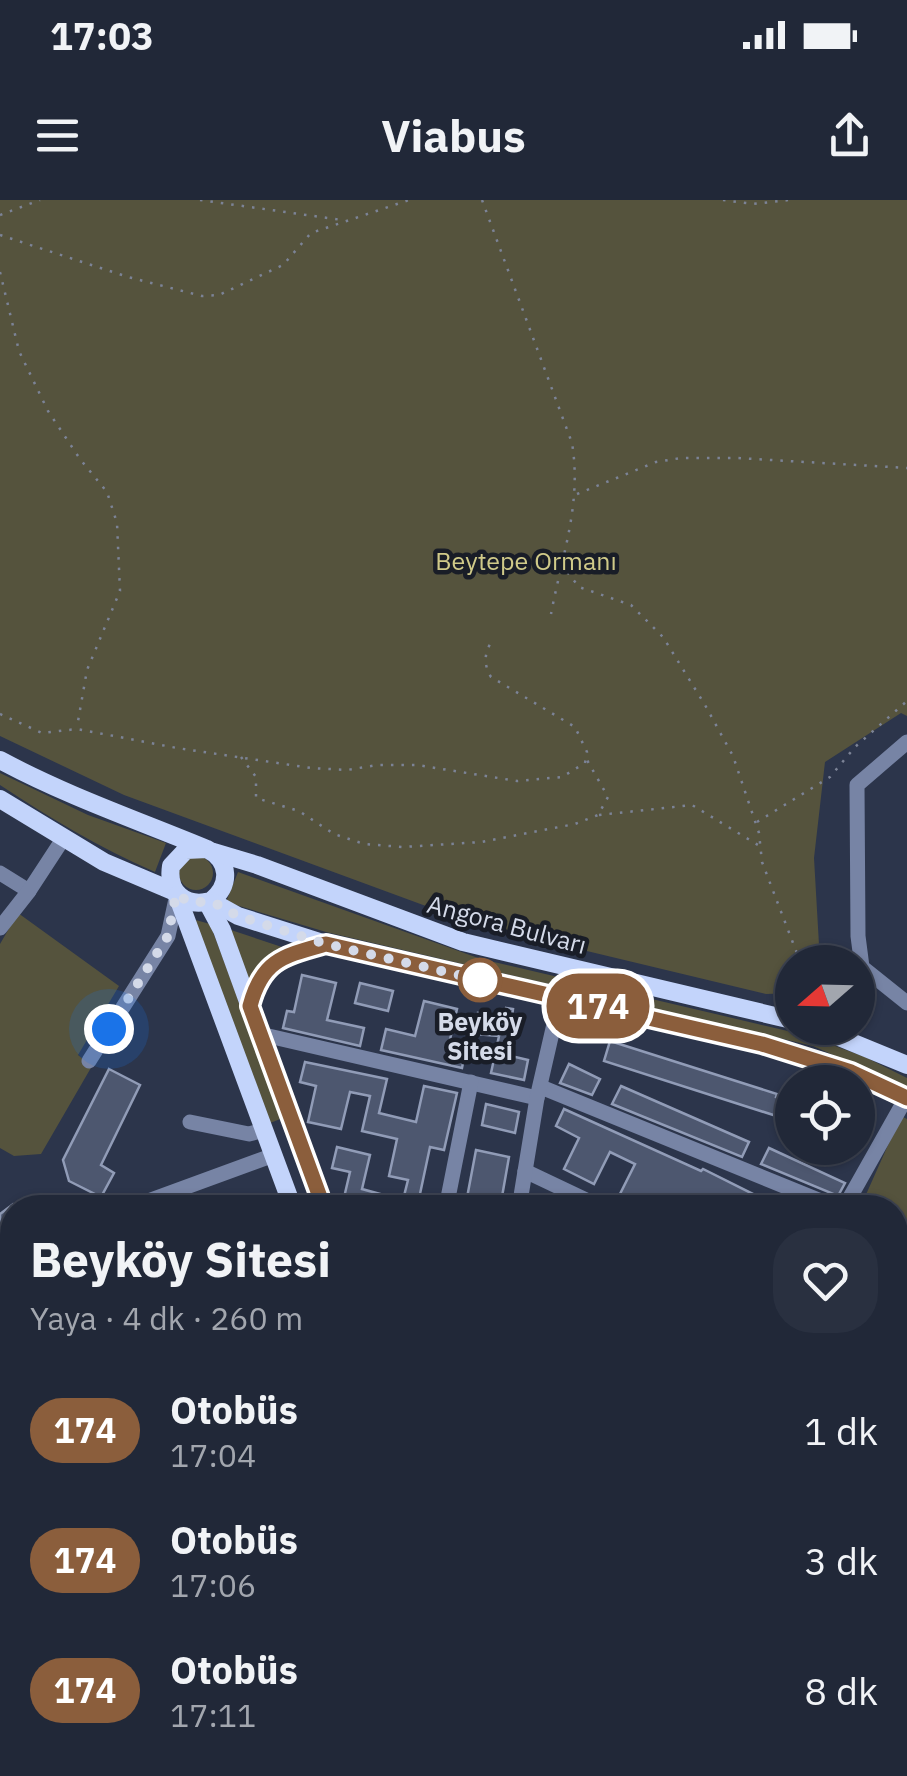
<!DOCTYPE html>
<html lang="tr">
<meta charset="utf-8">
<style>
body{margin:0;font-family:"IBM Plex Sans",sans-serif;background:#293040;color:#f1f3f6;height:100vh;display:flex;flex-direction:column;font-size:38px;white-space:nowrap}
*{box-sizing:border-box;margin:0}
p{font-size:32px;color:#a2a6ae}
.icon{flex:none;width:55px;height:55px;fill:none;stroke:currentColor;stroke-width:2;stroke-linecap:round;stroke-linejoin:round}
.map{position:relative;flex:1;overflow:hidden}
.sheet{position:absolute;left:0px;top:995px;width:908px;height:582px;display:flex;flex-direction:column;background:#212838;border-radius:40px 40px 0 0;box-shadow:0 2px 8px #0004,0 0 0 2px #3e4453}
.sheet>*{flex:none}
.badge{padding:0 20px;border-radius:32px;font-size:35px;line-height:65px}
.needle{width:65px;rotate:250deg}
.fabs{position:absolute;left:775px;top:745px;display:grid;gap:20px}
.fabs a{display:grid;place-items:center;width:100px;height:100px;border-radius:50%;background:#212838;box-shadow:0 2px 8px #0004,0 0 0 2px #3e4453;font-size:50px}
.you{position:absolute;width:50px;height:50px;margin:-25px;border:8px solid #fff;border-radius:50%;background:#1a73e8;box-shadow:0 0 0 15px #1a73e833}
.map>.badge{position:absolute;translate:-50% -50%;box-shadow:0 0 0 5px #fff}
.round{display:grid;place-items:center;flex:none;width:105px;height:105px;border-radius:40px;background:#293040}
.headline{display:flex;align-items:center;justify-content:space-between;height:170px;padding:0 30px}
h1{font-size:48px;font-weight:700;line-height:75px}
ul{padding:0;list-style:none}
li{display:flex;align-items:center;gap:30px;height:130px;padding:0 30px}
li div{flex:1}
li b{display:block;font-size:38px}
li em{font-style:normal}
li .badge{min-width:110px;font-weight:700;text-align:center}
.status{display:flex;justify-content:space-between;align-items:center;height:70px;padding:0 50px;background:#212838;direction:ltr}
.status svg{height:28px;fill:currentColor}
header{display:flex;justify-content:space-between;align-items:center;height:130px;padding:0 30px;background:#212838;font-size:45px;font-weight:700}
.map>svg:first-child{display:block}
.green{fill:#55533d}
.building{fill:#4d576f;stroke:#919cb7;stroke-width:2.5}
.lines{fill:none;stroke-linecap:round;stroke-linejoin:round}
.path{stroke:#7c8396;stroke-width:2.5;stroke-dasharray:2.5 8;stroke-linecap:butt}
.minor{stroke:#7784a5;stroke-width:15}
.major{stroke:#c3d4fb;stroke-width:18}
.line-casing{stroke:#fff;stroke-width:22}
.line{stroke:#8b5e3c;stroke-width:15}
.walk{stroke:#d4dae9;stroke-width:10;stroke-dasharray:0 18}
.stop-dot{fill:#fff;stroke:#8b5e3c;stroke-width:5}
.labels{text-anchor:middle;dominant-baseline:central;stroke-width:9;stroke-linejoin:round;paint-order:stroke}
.park-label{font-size:25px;fill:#d0ca89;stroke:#191d27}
.street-label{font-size:25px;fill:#d4dae9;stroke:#191d27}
.stop-label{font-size:25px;font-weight:bold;fill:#d4dae9;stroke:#191d27}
</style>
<div class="status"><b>17:03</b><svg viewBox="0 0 49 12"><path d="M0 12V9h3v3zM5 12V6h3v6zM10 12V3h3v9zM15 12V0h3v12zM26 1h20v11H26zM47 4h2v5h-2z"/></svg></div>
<header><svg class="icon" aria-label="menu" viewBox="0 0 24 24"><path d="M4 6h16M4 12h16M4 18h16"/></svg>Viabus<svg class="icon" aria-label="share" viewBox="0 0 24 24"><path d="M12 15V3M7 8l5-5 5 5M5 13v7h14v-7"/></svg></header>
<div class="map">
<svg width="907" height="1576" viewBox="0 0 907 1576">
<rect width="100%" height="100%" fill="#2c354b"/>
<g class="green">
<path d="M0,0H907V516L901,513L825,562L814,658L820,762H792V793L766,794L541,740L434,709L124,595L0,536Z"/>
<path d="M0,573L88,615L166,643L155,672C100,648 50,618 0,585Z"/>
<circle cx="196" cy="673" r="17"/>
<path d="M238,672L481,759L805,835L865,857L907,878V888L813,846L326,732L226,702Z"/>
<path d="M18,713L119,786L78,855L92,866L41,954L14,956L0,948V744Z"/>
<path d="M192,719L210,724L283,918L270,923Z"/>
<path d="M228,729L288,749L250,785Z"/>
<path d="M901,916L907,919V1090L895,1111V1008H860Z"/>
<path d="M895,1372L907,1378V1505L895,1510Z"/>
<path d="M343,1565H473L466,1576H307Z"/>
<path d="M518,1565H680L685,1576H520Z"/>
</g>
<g class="building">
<path d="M302,775L336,783L327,820L364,828L360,846L283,828L287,811L294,812Z"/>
<path d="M360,783L393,791L388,811L355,803Z"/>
<path d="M424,801L457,809L449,844L466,848L462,868L381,850L386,829L415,836Z"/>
<path d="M506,808L513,809L507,855L528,860L524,880L491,873L499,836L476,834L478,813L504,816Z"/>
<path d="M610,841L777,894L776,897L792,905V921L604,861Z"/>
<path d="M305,862L387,879L379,913L416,922L424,886L457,893L444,950L430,947L417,1008H401L408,980L389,976L397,939L362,931L370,896L350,892L341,929L308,922L316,886L300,882Z"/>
<path d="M569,864L600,879L592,895L560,883Z"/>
<path d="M109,869L140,885L101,965L114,973L101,997L69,981L63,960Z"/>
<path d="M621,886L749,942L742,957L612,904Z"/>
<path d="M486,904L519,912L515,933L482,925Z"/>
<path d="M564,909L701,971L703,969L781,1008H643L619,996L635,964L610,952L594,984L564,969L579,938L556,926Z"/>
<path d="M337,947L370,955L362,989L380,994L377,1008L342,1006L350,972L332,968Z"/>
<path d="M769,948L845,983L838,996L761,964Z"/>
<path d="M476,950L509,957L500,1008L466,1003Z"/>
<path d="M12,1005V1033L0,1042V1014Z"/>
</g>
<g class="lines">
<g class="path">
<path d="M200,0L342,20"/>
<path d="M482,0L572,243C582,304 562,355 551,414"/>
<path d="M723,0L753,4L789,0"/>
<path d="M0,15L40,0"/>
<path d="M0,35L128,77L202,96L219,95L283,65L311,33L409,0"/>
<path d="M0,72L19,151L48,211L80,259L107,292L117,323L120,391L87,470L77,527"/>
<path d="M577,294L656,262L681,258H738L907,268"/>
<path d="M561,364L579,387L631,405L663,437L705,505L733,556L759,633L762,662L798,756"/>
<path d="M0,514L42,533L77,529L177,548L311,568L347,570L377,565H417L517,581L562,577L585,563L587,552L575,527L491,477C484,465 484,456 490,444"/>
<path d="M241,557L256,577V598L299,611L334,634L364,644L403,647L481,642L575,624L598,615L608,597L587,560"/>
<path d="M599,615L692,605L758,645"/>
<path d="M757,622L830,577L855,547L907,501"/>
<path d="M895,1555L907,1553"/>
<path d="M760,1576L810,1565"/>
</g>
<g class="minor">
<path d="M907,542L857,585L858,736L862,767L907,803"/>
<path d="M0,673L29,691"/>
<path d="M0,728L29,691L63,639"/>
<path d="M260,834L537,898"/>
<path d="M89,861L168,736L177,694"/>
<path d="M541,887L838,1008"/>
<path d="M190,922L249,934L264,930"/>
<path d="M525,971L603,1008"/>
<path d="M129,1008L274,955"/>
<path d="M446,1008L471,882"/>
<path d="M519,1008L537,898L560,798"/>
<path d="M844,1008L906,898"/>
<path d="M0,1078L12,1067"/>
<path d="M0,1119L12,1130"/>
<path d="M895,1131L907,1108"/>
<path d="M0,1173L12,1158"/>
<path d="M895,1208L907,1212"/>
<path d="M0,1293L12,1278"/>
<path d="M895,1325L907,1294"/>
<path d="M895,1367L907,1373"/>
<path d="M0,1392L11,1411"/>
<path d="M0,1440L12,1435"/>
<path d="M0,1482L12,1477"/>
<path d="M0,1513L12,1551"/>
<path d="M895,1523L907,1524"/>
<path d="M17,1565L20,1576"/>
<path d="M394,1565L396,1576"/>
<path d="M196,1576L198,1565"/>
<path d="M282,1576L315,1565"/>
</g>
<g class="major">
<path d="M0,560C67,596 137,620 207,649C230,661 231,685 211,701C185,708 167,692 171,666L186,650L207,649"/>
<path d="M0,599L104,662L175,692"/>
<path d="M214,652L257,665L463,742L792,820"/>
<path d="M177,695L293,1008"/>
<path d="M211,701L238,716L326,744L762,844L824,862L907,898"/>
<path d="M207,702L222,730L323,1008"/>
<path d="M250,806C262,761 282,757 323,745"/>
<path d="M817,828L907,865"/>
<path d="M500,1565L502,1576"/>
</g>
</g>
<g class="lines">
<g class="line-casing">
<path id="line" d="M324,1008L250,806C262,760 283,756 326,744L762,844L851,872L907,898"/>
</g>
<use href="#line" class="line"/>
<path class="walk" d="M109,829L168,736L176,694L191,703L211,701L238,716L326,744L493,783L480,780"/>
</g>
<circle class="stop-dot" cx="480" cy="780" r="20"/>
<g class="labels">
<g class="park-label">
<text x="526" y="360">Beytepe Ormanı</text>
</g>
<g class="street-label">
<text transform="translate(507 724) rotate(15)">Angora Bulvarı</text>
</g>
<g class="stop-label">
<text x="480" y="821">Beyköy<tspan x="480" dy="29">Sitesi</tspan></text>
</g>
</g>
</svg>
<div class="fabs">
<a><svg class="needle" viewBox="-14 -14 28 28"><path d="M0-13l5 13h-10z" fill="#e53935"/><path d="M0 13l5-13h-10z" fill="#a2a6ae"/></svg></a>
<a><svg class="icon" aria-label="locate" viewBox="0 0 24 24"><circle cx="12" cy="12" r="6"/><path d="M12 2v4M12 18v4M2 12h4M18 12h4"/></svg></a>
</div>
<div class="you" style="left:109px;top:829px"></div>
<b class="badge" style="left:598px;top:806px;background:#8b5e3c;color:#fff">174</b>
<section class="sheet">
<div class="headline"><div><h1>Beyköy Sitesi</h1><p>Yaya · 4 dk · 260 m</p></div><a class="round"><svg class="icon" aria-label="heart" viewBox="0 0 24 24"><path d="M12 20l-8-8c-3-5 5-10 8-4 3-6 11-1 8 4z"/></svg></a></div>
<ul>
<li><span class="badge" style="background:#8b5e3c;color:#fff">174</span><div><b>Otobüs</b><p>17:04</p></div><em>1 dk</em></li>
<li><span class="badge" style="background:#8b5e3c;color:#fff">174</span><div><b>Otobüs</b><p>17:06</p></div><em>3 dk</em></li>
<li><span class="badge" style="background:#8b5e3c;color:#fff">174</span><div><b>Otobüs</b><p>17:11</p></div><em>8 dk</em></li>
</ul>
</section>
</div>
